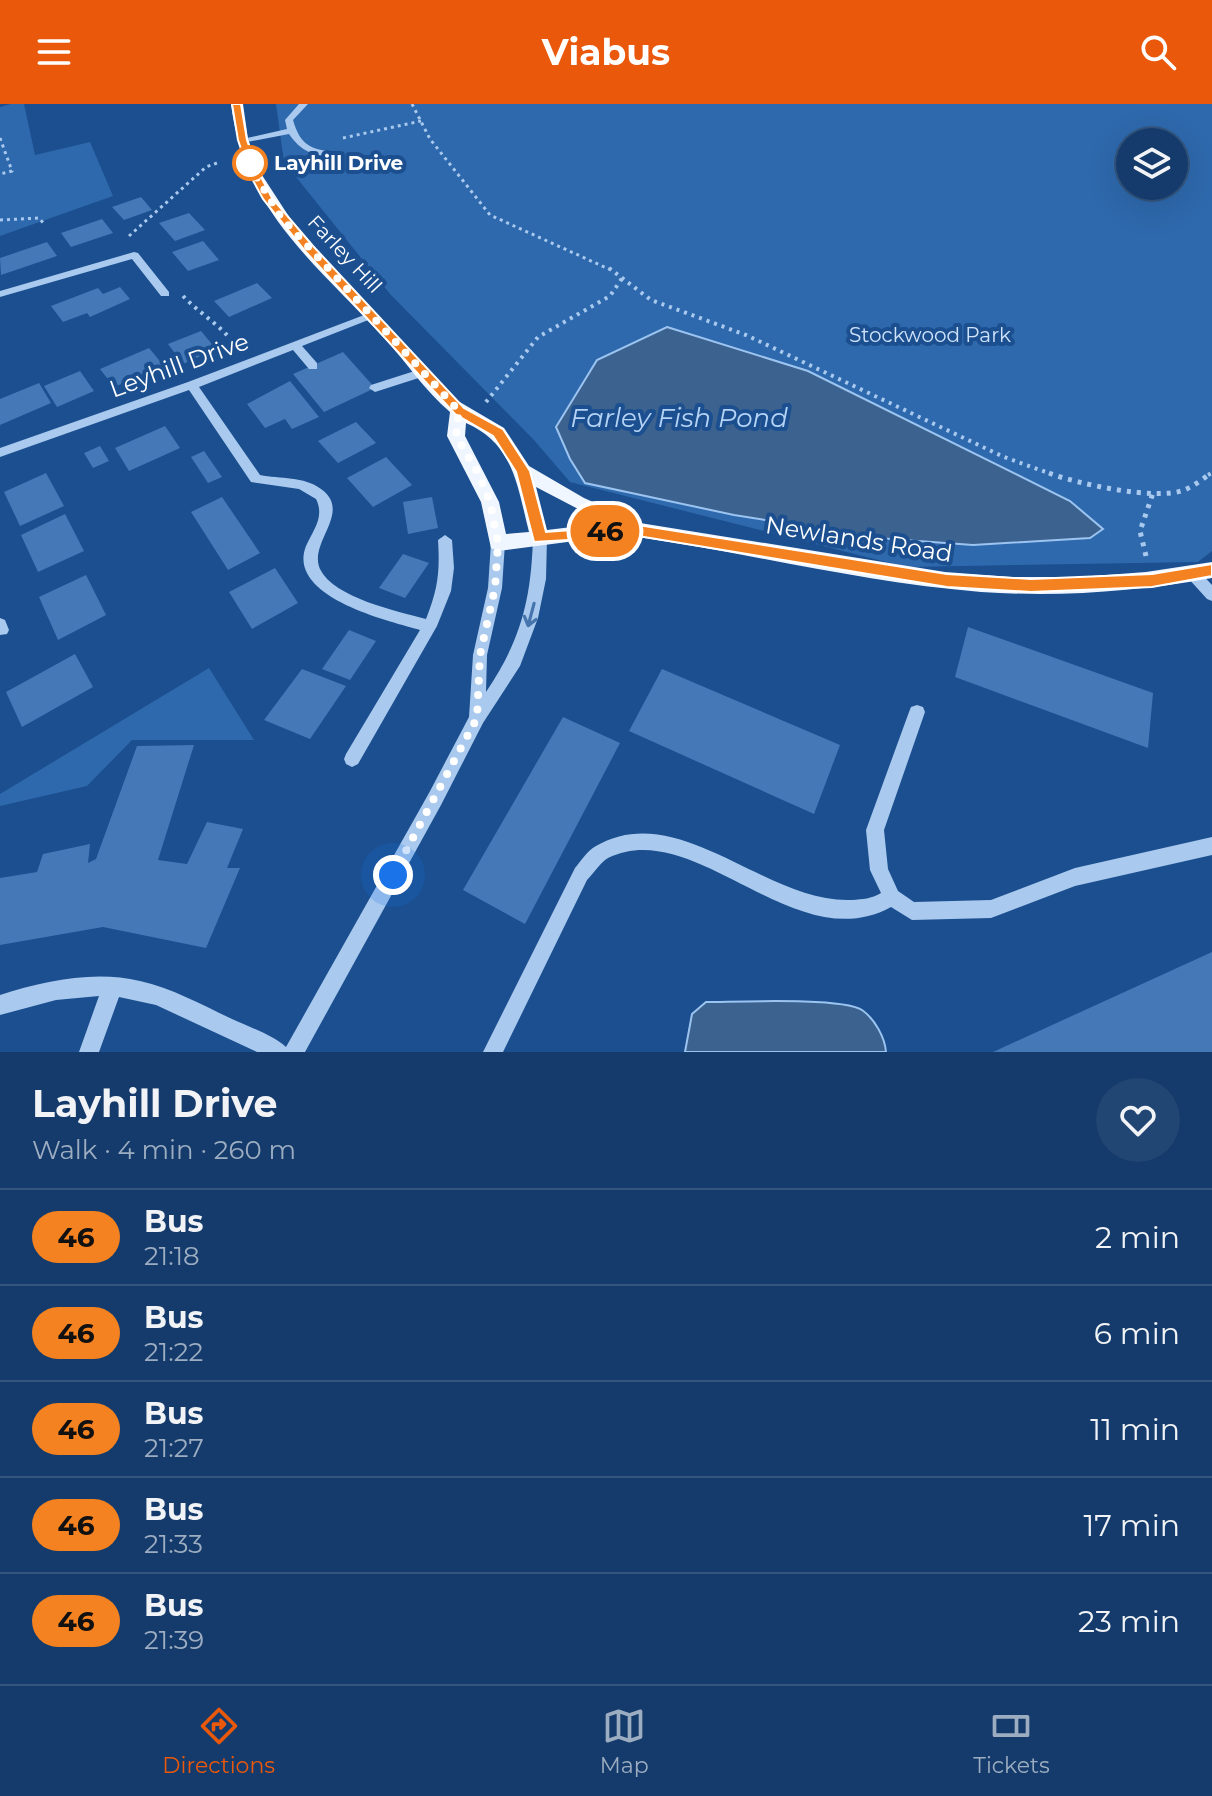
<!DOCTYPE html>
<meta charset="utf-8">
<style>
body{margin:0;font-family:Montserrat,sans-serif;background:#214673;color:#f1f3f6;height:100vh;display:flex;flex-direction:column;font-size:30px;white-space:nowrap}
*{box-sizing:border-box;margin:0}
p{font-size:26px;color:#9dadc1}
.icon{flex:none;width:44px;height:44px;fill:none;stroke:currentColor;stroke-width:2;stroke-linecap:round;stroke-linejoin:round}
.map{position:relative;height:948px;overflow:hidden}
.drawer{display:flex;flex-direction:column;background:#143b6b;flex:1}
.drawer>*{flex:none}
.badge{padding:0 16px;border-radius:26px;font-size:28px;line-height:52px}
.controls{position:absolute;left:1116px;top:24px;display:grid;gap:16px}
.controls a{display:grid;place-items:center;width:72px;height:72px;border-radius:50%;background:#143b6b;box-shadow:0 8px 32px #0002,0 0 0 2px #33557e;font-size:40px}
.you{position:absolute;width:40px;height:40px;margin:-20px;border:6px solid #fff;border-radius:50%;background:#1a73e8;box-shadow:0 0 0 12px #1a73e833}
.map>.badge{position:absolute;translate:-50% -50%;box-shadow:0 0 0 4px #fff}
.round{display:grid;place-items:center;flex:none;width:84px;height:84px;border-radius:42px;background:#214673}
.overview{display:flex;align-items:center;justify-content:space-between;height:136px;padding:0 32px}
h1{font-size:38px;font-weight:700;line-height:60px}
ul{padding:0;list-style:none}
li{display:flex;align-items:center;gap:24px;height:96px;padding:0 32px;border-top:2px solid #33557e}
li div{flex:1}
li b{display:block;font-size:30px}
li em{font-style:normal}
li .badge{min-width:88px;font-weight:700;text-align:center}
header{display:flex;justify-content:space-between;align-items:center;height:104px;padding:0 32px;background:#ea580c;color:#fff;font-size:36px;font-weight:700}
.menu{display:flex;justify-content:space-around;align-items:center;height:112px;border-top:2px solid #33557e;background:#143b6b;font-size:22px;color:#9dadc1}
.menu a{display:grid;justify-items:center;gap:4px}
.menu .selected{color:#ea580c}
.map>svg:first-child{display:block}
.green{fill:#2e69ad;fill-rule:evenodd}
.water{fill:#3c6290;stroke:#9cc4f0;stroke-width:2}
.building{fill:#4478b7}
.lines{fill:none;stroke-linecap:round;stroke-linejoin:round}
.path-far2{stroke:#a9c9ee;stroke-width:3;stroke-dasharray:3 4;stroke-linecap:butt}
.path-far1{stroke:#a9c9ee;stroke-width:4;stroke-dasharray:3 5;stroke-linecap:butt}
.path{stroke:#a9c9ee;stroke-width:5;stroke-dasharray:4 6;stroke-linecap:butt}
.minor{fill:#a9c9ee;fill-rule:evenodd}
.major{fill:#f0f6ff;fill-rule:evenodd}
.oneway{stroke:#4674ac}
.line{fill:#f58220;stroke:#fff;stroke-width:2}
.walk{stroke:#fff;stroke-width:8;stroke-dasharray:0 14.4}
.stop-dot{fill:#fff;stroke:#f58220;stroke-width:4}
.labels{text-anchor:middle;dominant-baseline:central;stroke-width:8;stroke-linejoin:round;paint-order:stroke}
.far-stop-label{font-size:20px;font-weight:bold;fill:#fff;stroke:#1b4f8f;text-anchor:start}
.far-street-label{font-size:20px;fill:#fff;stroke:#1b4f8f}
.far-park-label{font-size:20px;fill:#cfe3fa;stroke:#1b4f8f}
.street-label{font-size:24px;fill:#fff;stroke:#1b4f8f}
.water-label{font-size:26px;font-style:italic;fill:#b5d3f5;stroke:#1b4f8f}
</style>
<header><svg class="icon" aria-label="menu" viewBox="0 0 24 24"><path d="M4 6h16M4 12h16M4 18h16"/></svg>Viabus<svg class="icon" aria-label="search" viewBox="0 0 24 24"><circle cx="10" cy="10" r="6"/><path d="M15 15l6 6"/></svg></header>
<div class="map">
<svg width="1212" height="948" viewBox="0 0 1212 948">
<rect width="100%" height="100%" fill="#1b4f8f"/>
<g class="green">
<path d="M11,0H24L35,51L90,38L113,92L0,132V3Z"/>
<path d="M276,0H1212V447L1198,458L906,463L570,378L533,335L390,190L284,58ZM1130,38H1174V82H1130Z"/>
<path d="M209,564L254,636H132L87,682L0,702V690Z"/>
</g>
<g class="water">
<path d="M667,223L808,267L1070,397L1103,425L1090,434L973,441L877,434L734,411L585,379L570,355L556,323L597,256Z"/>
<path d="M706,898C735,898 842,893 862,906C875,915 885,934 886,948H685L692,910Z"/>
</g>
<g class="building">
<path d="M141,93L152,106L124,116L112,103Z"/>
<path d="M189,109L205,126L175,137L159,119Z"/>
<path d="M102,115L113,129L71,143L61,129Z"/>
<path d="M203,137L219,156L188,167L172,148Z"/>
<path d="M47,138L57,152L1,171L0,154Z"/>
<path d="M257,179L272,194L229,213L214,197Z"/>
<path d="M120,183L130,195L90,213L87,209L63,218L51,202L98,184L103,190Z"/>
<path d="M201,227L216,245L183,260L168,240Z"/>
<path d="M149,244L164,262L114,283L100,265Z"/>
<path d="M343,248L375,284L324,308L293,270Z"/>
<path d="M80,267L94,287L57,303L44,282Z"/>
<path d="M290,277L319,313L292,325L285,315L265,324L247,300Z"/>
<path d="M39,279L51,299L0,321V295Z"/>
<path d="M356,318L376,339L338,359L318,337Z"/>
<path d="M165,322L180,344L129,367L115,344Z"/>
<path d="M100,342L109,357L93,364L84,349Z"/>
<path d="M204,347L222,373L208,379L191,353Z"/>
<path d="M386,353L412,381L373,403L347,374Z"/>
<path d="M46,369L64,402L20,422L4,388Z"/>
<path d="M222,393L260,449L228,466L191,408Z"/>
<path d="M432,393L438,424L408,430L403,398Z"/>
<path d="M65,410L84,447L38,468L21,431Z"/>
<path d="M403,450L429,459L405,494L379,484Z"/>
<path d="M275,464L298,499L252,525L229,488Z"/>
<path d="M86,471L106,511L58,536L39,493Z"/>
<path d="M968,523L1153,589L1148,644L955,573Z"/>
<path d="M349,526L376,537L350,576L322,565Z"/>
<path d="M75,550L93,583L22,623L6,588Z"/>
<path d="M302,565L346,582L310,635L264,616Z"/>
<path d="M662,565L840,641L814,710L629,627Z"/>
<path d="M563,613L620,639L525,820L463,786Z"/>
<path d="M194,641L158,756L187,760L207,718L243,725L227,764H240L206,844L103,823L0,841V774L37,768L43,750L90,740L88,759L96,755L137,642Z"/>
<path d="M1212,848V948H993Z"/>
</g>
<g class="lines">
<g class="path-far2">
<path d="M412,0L430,35L490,111L611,166"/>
<path d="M0,34L12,67L0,70"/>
<path d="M343,34L421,17"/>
<path d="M0,116L39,114L45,121"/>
<path d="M129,132L206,63L217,59"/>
</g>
<g class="path-far1">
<path d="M609,164L651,196L746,231L1004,353L1054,371"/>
<path d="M183,192C200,210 222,222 236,242"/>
<path d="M486,298L538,233L610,192L623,173"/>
<path d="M1208,371L1212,369"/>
</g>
<g class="path">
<path d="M1049,369C1077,380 1157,397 1184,386C1194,382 1203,375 1211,369"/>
<path d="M1146,452L1140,427L1153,389"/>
</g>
<g class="minor">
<path d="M299,0H308L293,16C301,44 313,45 338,49V53C317,54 301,48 289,30L242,39L238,36L287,25L285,16Z"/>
<path d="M134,148L138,149L169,188V192H161L132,155L0,193V187Z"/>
<path d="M372,208L376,209V213L302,242L317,259V265H309L293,246L199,283L260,371C280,375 304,372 321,385C353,408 308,438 320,465C334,494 397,507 426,515C438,485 440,468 438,436L445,431L452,436L454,464L451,487L437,522L358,660L352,663L346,660L344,655L346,650L420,526C388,517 286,493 306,442C313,426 325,413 316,395L299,385L251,378L189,286L0,353V344L188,278Z"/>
<path d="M424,264L430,268L428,271L375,288L369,284L371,281Z"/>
<path d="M540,429L547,434L546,475L538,514L520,562L483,619L441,701L305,948H257L156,901L119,893L99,948H79L99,892L56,896L0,911V891C44,877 94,866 140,877C172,884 202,901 232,915C249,923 273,931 286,943L429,689L469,613L473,551L488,484L491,439L498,434L505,439L502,484L487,551L486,588C521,536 531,496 533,434Z"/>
<path d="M1193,464L1198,466L1212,481V497L1207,495L1188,474L1186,470L1188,466Z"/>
<path d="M0,514L5,516L9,526L7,530L0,531Z"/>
<path d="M917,601L923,603L925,608L884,726L888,765L898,787L914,798L991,796L1075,764L1212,733V751L1075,782L991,814L912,816L891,803C795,856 695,711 608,754C600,759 594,769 587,776L503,948H483L575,764C581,757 587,747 596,742C679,694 766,800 852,796C863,795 871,795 881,789L870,766L866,726L909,608L911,603Z"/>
</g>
<path class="major" d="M231,0H243L248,35L260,68L297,125L458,297L504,324L529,362L584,394L640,419L945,468L1012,473H1079L1146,468L1212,458V474C1135,488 1059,493 981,488C866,479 753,450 638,433L598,434L498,447L491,444L481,398L447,332L450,308C425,287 407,259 385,235C316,159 245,109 231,0ZM466,319C514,340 517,381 529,428L506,430L499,398L465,332ZM536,383L605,419L547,426Z"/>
</g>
<defs><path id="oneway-shaft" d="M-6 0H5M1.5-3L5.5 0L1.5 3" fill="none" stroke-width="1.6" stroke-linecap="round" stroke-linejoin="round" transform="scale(2)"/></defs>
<use class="oneway" href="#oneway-shaft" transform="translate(531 511) rotate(105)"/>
<path class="line" d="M232,0H241L247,36L259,69L272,94L313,142L464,304L503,325L530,367L546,428L638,421L947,470L1031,475L1152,470L1212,460V472L1152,483L1031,488L947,483L638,432L534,438L516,368L493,332L455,310L305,147L263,95L249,69L238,36Z"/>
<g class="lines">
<path class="walk" d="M250,59L248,53L254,69L281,113L459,307L456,332L478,369L490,398L498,439L495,484L480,551L477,614L393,771"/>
</g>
<circle class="stop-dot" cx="250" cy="59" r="16"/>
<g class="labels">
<g class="far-stop-label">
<text x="274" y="59">Layhill Drive</text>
</g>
<g class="far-street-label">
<text transform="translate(345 150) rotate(47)">Farley Hill</text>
</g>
<g class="far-park-label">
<text x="930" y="231">Stockwood Park</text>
</g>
<g class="street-label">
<text transform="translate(179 261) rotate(-20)">Leyhill Drive</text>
<text transform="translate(859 435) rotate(9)">Newlands Road</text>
</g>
<g class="water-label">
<text x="679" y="314">Farley Fish Pond</text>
</g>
</g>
</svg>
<div class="controls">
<a><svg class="icon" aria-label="layers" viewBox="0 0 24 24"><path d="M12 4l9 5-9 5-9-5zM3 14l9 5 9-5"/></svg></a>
</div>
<div class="you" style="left:393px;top:771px"></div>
<b class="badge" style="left:605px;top:427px;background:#f58220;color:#111">46</b>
</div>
<section class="drawer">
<div class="overview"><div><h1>Layhill Drive</h1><p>Walk · 4 min · 260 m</p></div><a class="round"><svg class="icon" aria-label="heart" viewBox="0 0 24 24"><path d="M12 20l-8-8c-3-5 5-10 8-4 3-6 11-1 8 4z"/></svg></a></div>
<ul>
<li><span class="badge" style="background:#f58220;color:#111">46</span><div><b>Bus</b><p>21:18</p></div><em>2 min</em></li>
<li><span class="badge" style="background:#f58220;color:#111">46</span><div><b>Bus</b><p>21:22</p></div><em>6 min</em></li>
<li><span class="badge" style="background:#f58220;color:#111">46</span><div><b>Bus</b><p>21:27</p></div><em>11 min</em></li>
<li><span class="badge" style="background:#f58220;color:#111">46</span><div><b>Bus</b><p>21:33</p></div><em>17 min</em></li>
<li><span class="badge" style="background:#f58220;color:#111">46</span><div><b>Bus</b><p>21:39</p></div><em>23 min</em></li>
</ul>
</section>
<nav class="menu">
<a class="selected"><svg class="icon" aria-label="directions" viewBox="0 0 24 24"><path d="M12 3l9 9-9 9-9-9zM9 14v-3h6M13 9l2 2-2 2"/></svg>Directions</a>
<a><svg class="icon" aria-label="map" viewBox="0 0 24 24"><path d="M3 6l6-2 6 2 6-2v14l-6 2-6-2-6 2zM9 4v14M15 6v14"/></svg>Map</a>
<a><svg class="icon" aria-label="tickets" viewBox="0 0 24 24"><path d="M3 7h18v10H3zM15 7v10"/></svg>Tickets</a>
</nav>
